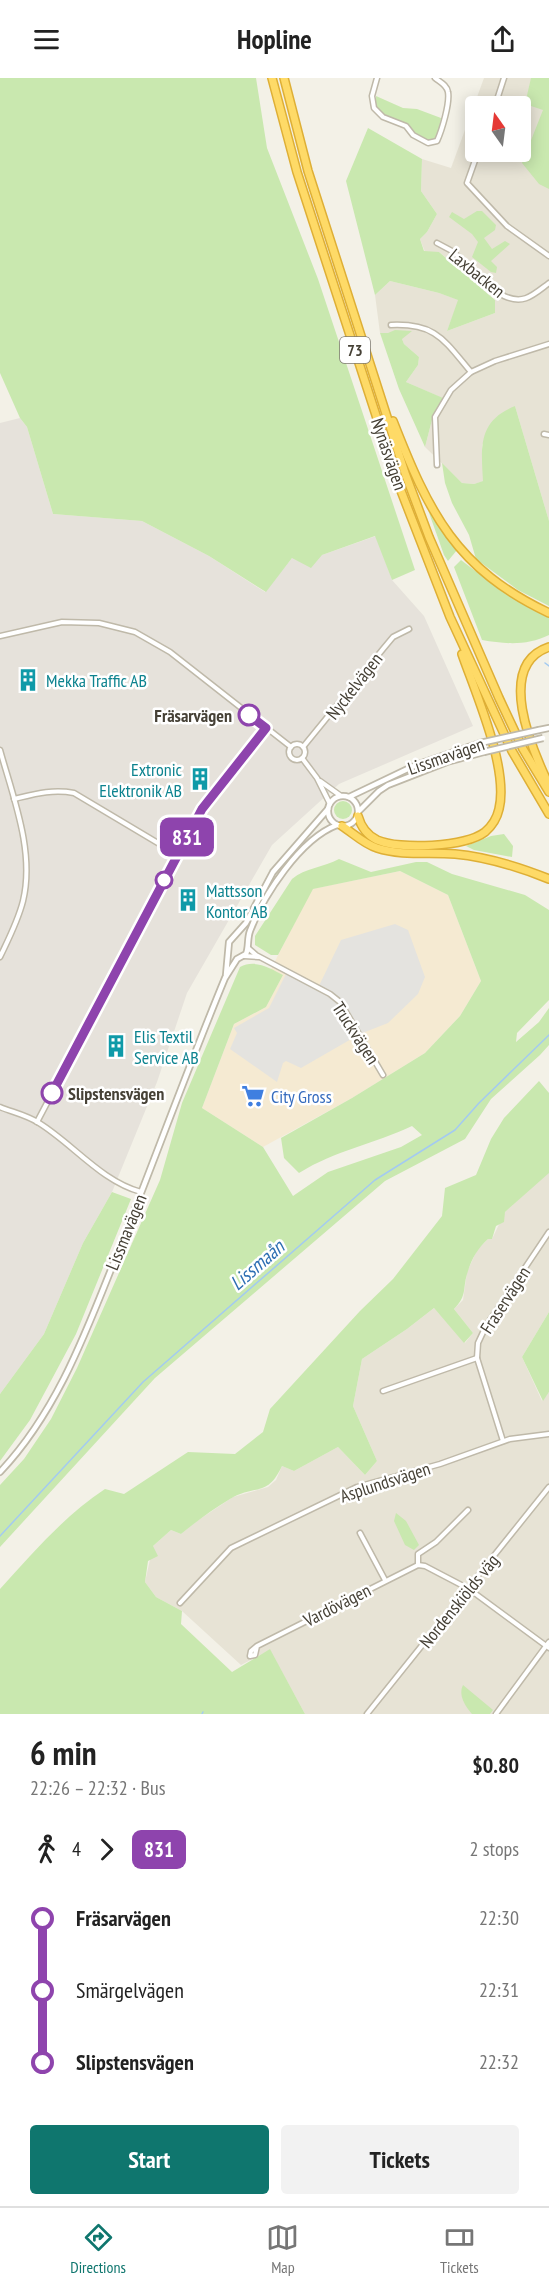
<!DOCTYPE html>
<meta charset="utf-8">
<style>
body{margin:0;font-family:"PT Sans Narrow",sans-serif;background:#f2f2f2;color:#222;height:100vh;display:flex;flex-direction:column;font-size:22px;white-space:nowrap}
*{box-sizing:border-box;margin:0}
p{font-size:20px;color:#767676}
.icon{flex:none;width:33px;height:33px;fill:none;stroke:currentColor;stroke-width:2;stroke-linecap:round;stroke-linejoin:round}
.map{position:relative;height:1636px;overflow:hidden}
.sheet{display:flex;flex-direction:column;background:#fff;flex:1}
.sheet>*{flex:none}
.badge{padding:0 12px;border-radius:9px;font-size:21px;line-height:39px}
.needle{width:39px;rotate:346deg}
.controls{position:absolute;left:465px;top:18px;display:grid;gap:12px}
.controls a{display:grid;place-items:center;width:66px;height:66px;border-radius:6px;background:#fff;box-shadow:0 3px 15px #0003;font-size:30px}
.map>.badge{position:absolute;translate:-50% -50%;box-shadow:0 0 0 3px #fff}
.legs{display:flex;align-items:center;gap:9px;height:66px;padding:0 30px;font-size:20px}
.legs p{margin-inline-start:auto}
.head{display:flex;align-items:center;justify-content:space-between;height:102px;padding:0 30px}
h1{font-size:33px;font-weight:700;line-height:45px}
.cta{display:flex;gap:12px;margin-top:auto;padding:12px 30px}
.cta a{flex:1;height:69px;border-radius:6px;background:#0f766e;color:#fff;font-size:24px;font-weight:700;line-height:69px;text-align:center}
.cta a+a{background:#f2f2f2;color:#222}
ul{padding:0 30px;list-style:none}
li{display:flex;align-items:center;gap:21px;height:72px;font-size:22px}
li i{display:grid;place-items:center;width:9px;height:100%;margin:0 8px;background:currentColor}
li i::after{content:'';width:15px;height:15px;margin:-8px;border:4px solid;border-radius:50%;background:#fff}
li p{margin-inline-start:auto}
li:first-child i{background:linear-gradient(#0000 50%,currentColor 0)}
li:last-child i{background:linear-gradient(currentColor 50%,#0000 0)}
header{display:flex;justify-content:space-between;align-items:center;height:78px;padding:0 30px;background:#fff;font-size:27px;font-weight:700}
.tab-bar{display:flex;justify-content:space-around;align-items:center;height:84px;border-top:2px solid #e0e0e0;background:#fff;font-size:16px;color:#767676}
.tab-bar a{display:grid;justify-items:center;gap:3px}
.tab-bar .current{color:#0f766e}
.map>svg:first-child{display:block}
.residential{fill:#e7e3d5;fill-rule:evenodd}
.commercial{fill:#f5ead2}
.industrial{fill:#e6e2db}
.green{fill:#c9e8af}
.parking{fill:#e4e3df}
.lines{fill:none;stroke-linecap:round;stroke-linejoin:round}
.stream{stroke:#a3caf1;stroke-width:1.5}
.minor-casing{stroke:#bfb9a9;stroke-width:7}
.tertiary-casing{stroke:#bfb9a9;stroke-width:8}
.motorway-casing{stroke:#deaf36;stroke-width:10}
.minor{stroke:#fff;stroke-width:4}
.tertiary{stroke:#fff;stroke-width:4.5}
.motorway{stroke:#feda67;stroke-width:7}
.tertiary-bridge-casing{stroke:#bfb9a9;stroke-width:8;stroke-linecap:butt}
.tertiary-bridge{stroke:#fff;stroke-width:4.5}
.line-1-casing{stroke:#fff;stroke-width:14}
.line-1{stroke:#8e44ad;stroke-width:9}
.stop-1-dot{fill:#fff;stroke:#8e44ad;stroke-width:3}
.labels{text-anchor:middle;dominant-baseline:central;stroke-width:5;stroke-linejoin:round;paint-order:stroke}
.shield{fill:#fff;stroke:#7e7a72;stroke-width:1.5}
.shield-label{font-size:16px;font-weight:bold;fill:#464136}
.street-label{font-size:18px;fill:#464136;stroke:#fff}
.culture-label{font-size:18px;fill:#0d838f;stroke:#fff;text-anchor:start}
.stop-label{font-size:18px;font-weight:bold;fill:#464136;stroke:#fff;text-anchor:end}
.shop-label{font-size:18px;fill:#366cbe;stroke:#fff;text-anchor:start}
.water-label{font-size:20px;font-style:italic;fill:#2e6fb3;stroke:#fff}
</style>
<header><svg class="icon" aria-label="menu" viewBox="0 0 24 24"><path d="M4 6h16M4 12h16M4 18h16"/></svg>Hopline<svg class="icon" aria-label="share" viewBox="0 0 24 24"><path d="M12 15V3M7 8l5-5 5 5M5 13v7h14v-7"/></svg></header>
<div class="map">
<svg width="549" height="1636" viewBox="0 0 549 1636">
<rect width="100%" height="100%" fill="#f3f1e7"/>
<g class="residential">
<path d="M484,0H549V443L515,328L482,367L484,403L474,406L462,405L425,369L433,338L442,320L406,304L418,287L419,279L404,266L402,261L388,255H380L375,217L390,203L439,215L459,222L447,253L495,235V221L439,174H425L420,161L427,154L437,136L421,113L422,81L451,90ZM476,28H520V74H476Z"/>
<path d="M547,1095H549V1234L522,1279L542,1323L549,1314V1636H305L270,1572L241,1587L182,1533L156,1519L145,1504L153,1468L171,1452L181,1456L197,1443L233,1419L268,1409L276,1402L282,1388L294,1393L338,1369L365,1397L377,1383L353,1328L362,1281L407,1251L434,1230L465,1265L473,1255L454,1231L463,1222L467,1194L477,1172L488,1161H492L505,1134Z"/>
</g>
<path class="commercial" d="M400,793L448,817L481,903L460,938L425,975L352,1020L263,1069L202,1030L234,946L266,929L283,897L271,891L312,811Z"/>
<path class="industrial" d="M20,340L27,349L53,436L142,443L209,478L265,514L292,480L322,477L376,458L392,502L424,538L473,648L339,706L272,767L187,915L157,1004L112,1114L83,1165L44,1256L0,1316V345Z"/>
<g class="green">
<path d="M0,0H256L267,70L318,201L415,492L392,502L375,458L322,477L311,490L292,480L266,514L209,478L142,443L53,436L27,349L20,340L0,295Z"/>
<path d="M531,0H549V111L539,106L522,85L543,32L525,26Z"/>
<path d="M376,18L403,30L417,31L441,40L440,49L435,60L427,63L414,55L407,46L384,37L376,28Z"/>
<path d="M368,50L422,81L421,113L437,136L427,154L420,161L424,173L439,174L495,222V235L447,253L458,222L439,215L390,203L375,217L346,103Z"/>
<path d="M477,133H482L496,147L495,152L484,160L492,171L505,163L510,166L491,183L497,189L496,195L491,194L472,179L478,164L472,156L449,139L452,134L464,141Z"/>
<path d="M395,252L412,253L402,261L404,266L419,279L418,287L406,304L443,320L433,338L425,369L399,311L380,255H388Z"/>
<path d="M515,328L549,443V528L518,512L476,481L469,457L452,425L445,405L442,385L462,405L474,406L483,403C481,368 478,343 515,328Z"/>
<path d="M428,432L457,472L448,483L444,477Z"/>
<path d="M461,482C489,504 516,523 549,539V557C527,568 505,566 482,562L454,489Z"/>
<circle cx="343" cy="732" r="9"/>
<path d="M504,756L513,768L512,779L474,772L466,768L491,758Z"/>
<path d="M339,781L371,794L416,784H427L452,796L525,817L549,832V922L517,955L516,964L539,944L549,930V967L540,977L491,1021L465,1061L385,1103L155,1300L0,1469V1407L24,1381L51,1341L77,1290L160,1102L182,1025L240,889C255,881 270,890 283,897L266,929L234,946L202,1030L263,1069L293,1118L328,1094L401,1069L422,1057L412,1048C374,1066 336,1072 299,1095L284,1080L281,1060L352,1020L425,975L460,938L481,903L448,817L400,793L313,811L278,877H271L255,867V858L292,801C305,790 324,789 339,781Z"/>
<path d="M539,1003L549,1015V1095L505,1134L504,1144L496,1148L492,1161H488C478,1170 472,1180 468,1193C462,1210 468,1217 454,1231L473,1255L464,1265L434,1230L407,1251L362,1281L353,1328L377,1383L365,1397L338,1369L294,1393L282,1388C267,1420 255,1406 230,1421C213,1431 197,1443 181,1456L171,1452L153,1468L158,1478L148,1483L145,1504L156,1519L182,1533L181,1546L232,1594L270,1571L305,1636H0V1511C33,1475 64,1438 105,1411L124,1416L188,1374L235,1376L263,1354L270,1331L360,1233L393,1201L442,1138L445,1110L476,1097L491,1061L504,1040Z"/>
<path d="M112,1114L131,1121L76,1256L30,1342L0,1383V1316L44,1256L83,1165Z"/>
<path d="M549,1234V1314L543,1323L522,1279Z"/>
<path d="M396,1435L406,1443L419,1467L414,1472L405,1467L394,1443Z"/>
<path d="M463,1607L493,1632L490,1636H472C465,1628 458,1617 463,1607Z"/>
</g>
<path class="parking" d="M395,846L408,852L425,899L418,916L388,945L360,956L301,990L286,983L283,985L277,1004L230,971L237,955L234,950L269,930L286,896L317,912L341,862Z"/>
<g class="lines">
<g class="stream">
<path d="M545,585L549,588"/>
<path d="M0,1458L143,1304L375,1102L455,1052L479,1025L549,957"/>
<path d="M202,1636L203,1634"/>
</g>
<g class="minor-casing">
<g id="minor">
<path d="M377,0L372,18L374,30L383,39L406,48L413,57L428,65L437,63C442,52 450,25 448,14C447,7 440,4 435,0"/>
<path d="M495,28L504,0"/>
<path d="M478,74L467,105L507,148L549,178"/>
<path d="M437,165L452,173L504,218C524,227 533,217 549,205"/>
<path d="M391,247C436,245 444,262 471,294"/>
<path d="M544,356L549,357"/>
<path d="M437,387L435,339L451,312L471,294L495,283L549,266"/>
<path d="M0,558L62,544L99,545L135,554L170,574L291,669"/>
<circle cx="297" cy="674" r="8"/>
<path d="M303,669L383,571L393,559L409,551"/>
<path d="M0,672C13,719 35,774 23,823C18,843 9,860 0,879"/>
<path d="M302,680L317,700L330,726"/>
<path d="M320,703L341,718"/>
<path d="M14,721C35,716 52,711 74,715L178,777"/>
<path d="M248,870L256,877L330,916L340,924L383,997"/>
<path d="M244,878L258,879"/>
<path d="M0,1029C12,1034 27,1037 39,1045C73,1066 101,1103 141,1114"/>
<path d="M37,1044L202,731L266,650"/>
<path d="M383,1313L477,1280"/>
<path d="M503,1363L477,1280L478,1265L486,1248L549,1154"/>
<path d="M360,1455L385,1502"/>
<path d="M418,1487V1476L436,1464L468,1432"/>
<path d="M180,1525L231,1470L357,1409L440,1386L510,1361L549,1356"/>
<path d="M257,1568L255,1577L250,1578L251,1573L257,1568L418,1487L425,1488L469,1511L549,1570"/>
<path d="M367,1636L549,1409"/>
<path d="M496,1636L549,1564"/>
</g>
</g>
<g class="tertiary-casing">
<g id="tertiary">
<path d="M539,652L549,650"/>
<circle cx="343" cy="733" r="15"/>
<path d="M349,719L416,687L480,665"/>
<path d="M359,733L379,713L388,707L447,684L484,674"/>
<path d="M226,897L229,864L246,845L273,794L328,731"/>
<path d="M0,1394C57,1334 86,1254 116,1179C153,1086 187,992 225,900L237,881L246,876C249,869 247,861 250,853C263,818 300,761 337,747"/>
</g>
</g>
<g class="motorway-casing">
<g id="motorway">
<path d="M272,0L297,94L398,405L450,539L512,673L549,736"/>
<path d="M284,0L308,93L405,395L429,459L499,620L523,671L549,714"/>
<path d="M393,343C429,435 456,491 549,535"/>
<path d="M548,705C532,671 495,587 549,569"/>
<path d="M358,738C361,749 367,757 377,762C400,772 465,769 485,754C492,748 497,740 499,731C509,691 476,616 462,576"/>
<path d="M342,748C353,755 364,766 377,770C401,778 430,774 455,776C488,779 519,789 549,801"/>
</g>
</g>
<use href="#minor" class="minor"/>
<use href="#tertiary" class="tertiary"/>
<use href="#motorway" class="motorway"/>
<g class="tertiary-bridge-casing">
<g id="tertiary-bridge">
<path d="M480,665L539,652"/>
<path d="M484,674L543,660"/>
</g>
</g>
<use href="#tertiary-bridge" class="tertiary-bridge"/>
</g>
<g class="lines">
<g class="line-1-casing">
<path id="line-1" d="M52,1015L202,731L266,650L249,637"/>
</g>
<use href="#line-1" class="line-1"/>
</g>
<defs>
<g id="building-bare" transform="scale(1.8)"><path d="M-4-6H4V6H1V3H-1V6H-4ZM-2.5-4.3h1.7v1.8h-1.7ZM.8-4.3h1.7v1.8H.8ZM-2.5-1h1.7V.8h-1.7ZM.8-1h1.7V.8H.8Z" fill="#0f9aa8" stroke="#fff" stroke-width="2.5" paint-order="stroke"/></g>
<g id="supermarket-bare" transform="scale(1.8)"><path d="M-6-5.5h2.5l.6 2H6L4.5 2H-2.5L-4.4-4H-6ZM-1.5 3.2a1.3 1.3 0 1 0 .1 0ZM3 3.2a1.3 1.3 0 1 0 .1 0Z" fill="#3f7fe0" stroke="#fff" stroke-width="2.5" paint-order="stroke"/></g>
</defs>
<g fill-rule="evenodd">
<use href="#building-bare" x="28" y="602"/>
<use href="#building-bare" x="200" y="701"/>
<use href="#building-bare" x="188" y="822"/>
<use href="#building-bare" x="116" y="968"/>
<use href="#supermarket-bare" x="253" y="1018"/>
</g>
<g class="stop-1-dot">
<circle cx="249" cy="637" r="10"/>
<circle cx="164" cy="802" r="8"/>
<circle cx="52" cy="1015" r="10"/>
</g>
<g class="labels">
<rect class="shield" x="340" y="259" width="30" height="26" rx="4.5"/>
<g class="shield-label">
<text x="355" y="272">73</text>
</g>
<g class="street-label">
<text transform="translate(477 195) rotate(39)">Laxbacken</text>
<text transform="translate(389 376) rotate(71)">Nynäsvägen</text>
<text transform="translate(354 608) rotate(-52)">Nyckelvägen</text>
<text transform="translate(446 678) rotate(-19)">Lissmavägen</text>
<text transform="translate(356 955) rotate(57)">Truckvägen</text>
<text transform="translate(126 1154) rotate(-68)">Lissmavägen</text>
<text transform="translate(505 1222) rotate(-57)">Fraservägen</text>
<text transform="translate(385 1404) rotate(-18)">Asplundsvägen</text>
<text transform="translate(459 1523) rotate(-51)">Nordenskiölds väg</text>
<text transform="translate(337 1527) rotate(-27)">Vardövägen</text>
</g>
<g class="culture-label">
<text x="46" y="602">Mekka Traffic AB</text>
<text x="182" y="691" text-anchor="end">Extronic<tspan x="182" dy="21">Elektronik AB</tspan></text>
<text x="206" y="812">Mattsson<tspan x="206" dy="21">Kontor AB</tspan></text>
<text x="134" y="958">Elis Textil<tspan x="134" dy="21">Service AB</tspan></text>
</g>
<g class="stop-label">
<text x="232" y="637">Fräsarvägen</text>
<text x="68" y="1015" text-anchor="start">Slipstensvägen</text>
</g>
<g class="shop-label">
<text x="271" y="1018">City Gross</text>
</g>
<g class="water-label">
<text transform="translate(257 1187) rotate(-41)">Lissmaån</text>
</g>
</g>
</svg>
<div class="controls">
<a><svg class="needle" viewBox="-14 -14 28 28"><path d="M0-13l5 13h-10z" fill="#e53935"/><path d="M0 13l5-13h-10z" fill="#767676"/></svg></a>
</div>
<b class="badge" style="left:187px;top:759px;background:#8e44ad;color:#fff">831</b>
</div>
<section class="sheet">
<div class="head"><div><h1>6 min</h1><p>22:26 – 22:32 · Bus</p></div><b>$0.80</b></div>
<div class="legs"><svg class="icon" aria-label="walk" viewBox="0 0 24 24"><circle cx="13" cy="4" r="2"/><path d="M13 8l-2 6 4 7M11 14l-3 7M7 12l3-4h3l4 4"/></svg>4<svg class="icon" aria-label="forward" viewBox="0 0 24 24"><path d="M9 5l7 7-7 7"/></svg><b class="badge" style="background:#8e44ad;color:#fff">831</b><p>2 stops</p></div>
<ul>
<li><i style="color:#8e44ad"></i><b>Fräsarvägen</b><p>22:30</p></li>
<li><i style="color:#8e44ad"></i><span>Smärgelvägen</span><p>22:31</p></li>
<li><i style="color:#8e44ad"></i><b>Slipstensvägen</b><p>22:32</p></li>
</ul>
<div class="cta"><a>Start</a><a>Tickets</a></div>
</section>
<nav class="tab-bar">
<a class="current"><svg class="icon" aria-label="directions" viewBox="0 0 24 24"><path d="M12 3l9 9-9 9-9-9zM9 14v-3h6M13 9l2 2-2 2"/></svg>Directions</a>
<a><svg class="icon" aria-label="map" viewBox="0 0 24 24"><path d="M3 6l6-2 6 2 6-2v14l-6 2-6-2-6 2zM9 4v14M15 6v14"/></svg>Map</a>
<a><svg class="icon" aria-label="tickets" viewBox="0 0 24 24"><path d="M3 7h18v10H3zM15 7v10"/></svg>Tickets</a>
</nav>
